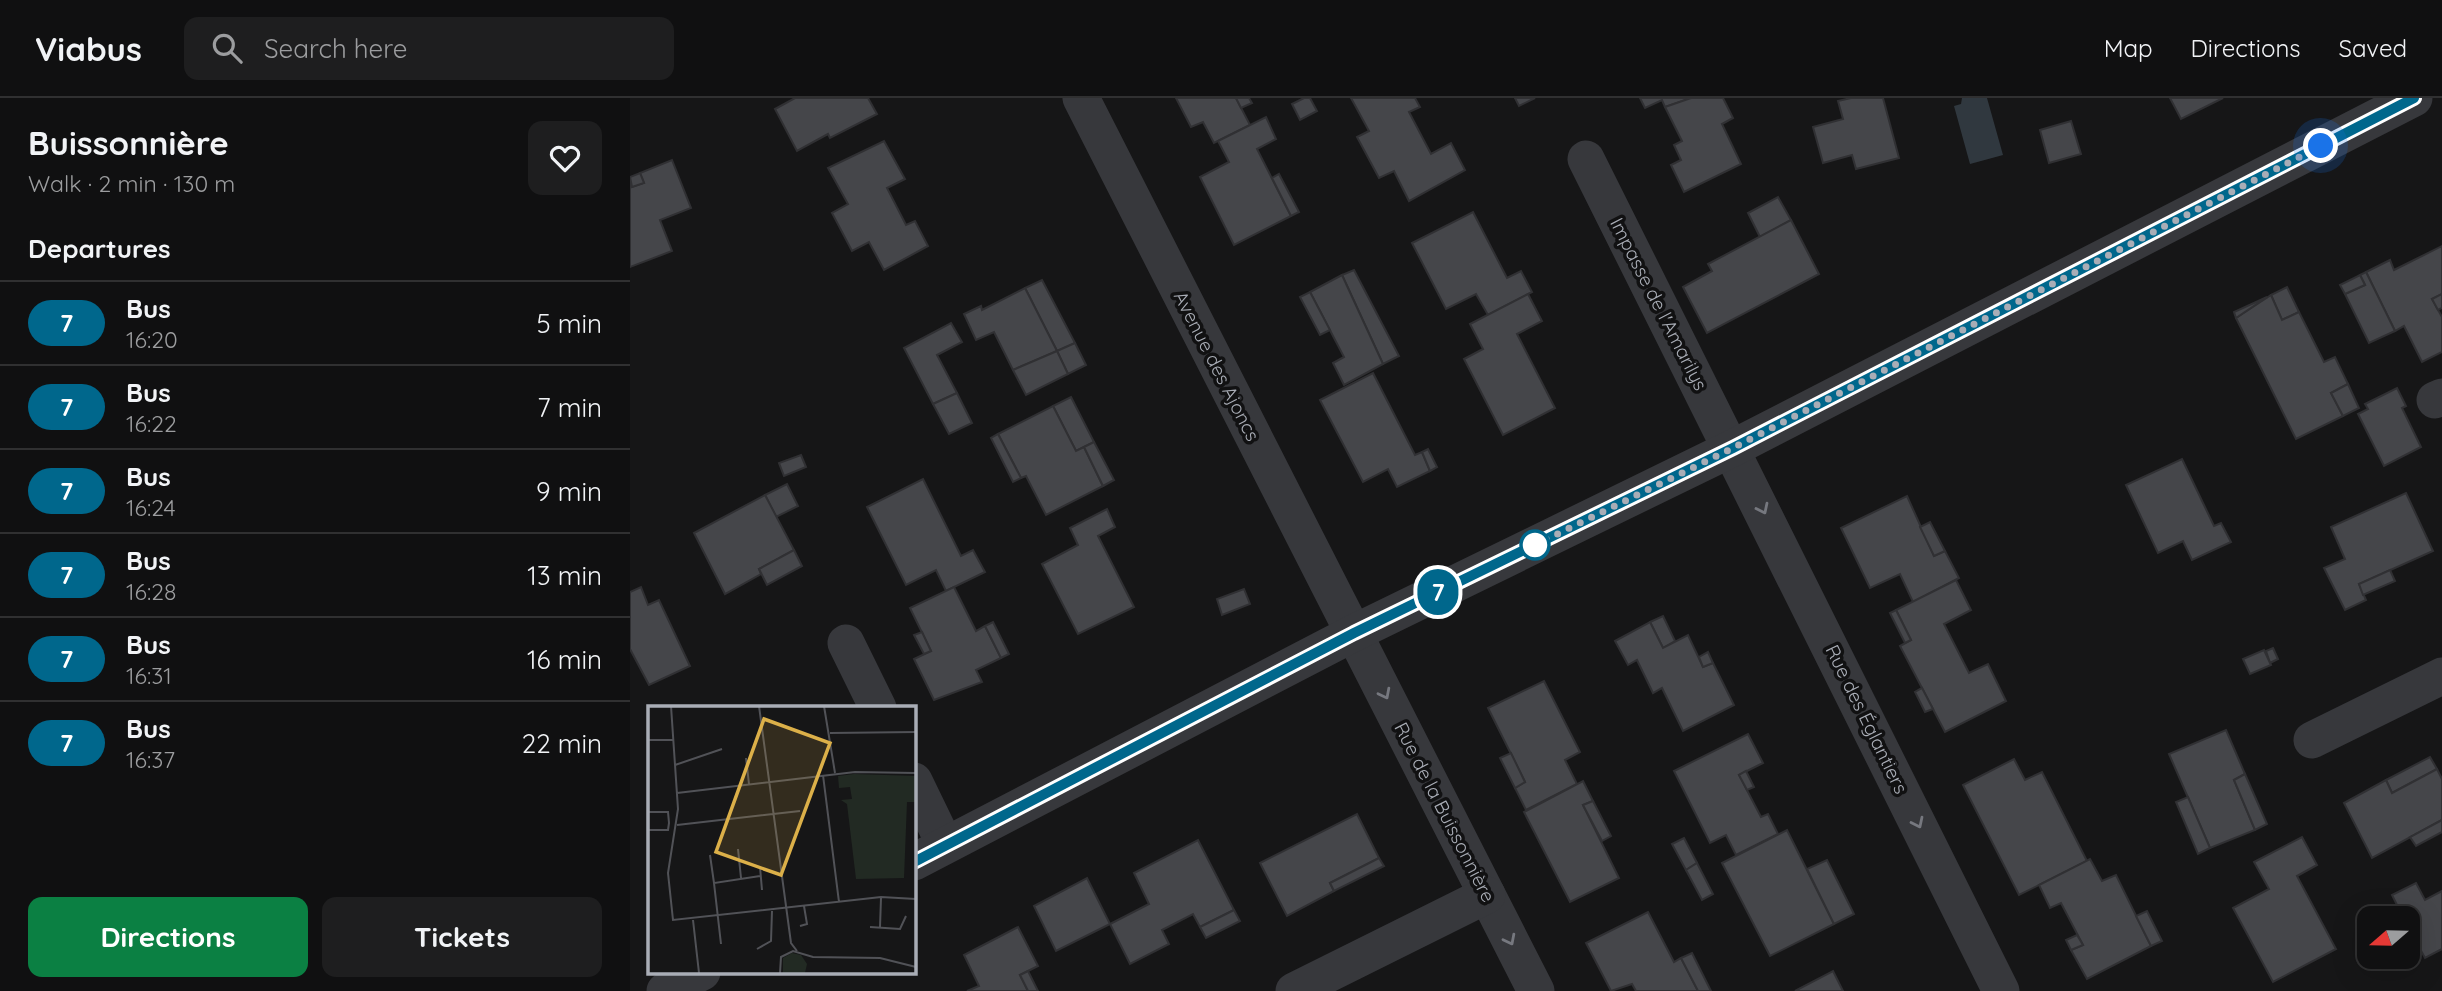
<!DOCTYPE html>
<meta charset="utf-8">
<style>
body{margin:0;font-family:Quicksand,sans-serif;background:#1e1e1f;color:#f1f3f6;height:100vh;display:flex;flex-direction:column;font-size:26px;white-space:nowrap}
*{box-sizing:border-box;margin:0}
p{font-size:23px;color:#9c9d9f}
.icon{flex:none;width:38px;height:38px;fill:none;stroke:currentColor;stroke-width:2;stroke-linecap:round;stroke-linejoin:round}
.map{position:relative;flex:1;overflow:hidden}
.details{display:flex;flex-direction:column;background:#101011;width:630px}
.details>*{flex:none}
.badge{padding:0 14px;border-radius:23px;font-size:24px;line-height:46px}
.needle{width:46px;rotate:250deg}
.controls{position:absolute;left:1727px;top:808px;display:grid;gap:14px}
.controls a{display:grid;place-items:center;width:63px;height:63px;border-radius:14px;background:#101011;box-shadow:0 7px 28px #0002,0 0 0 2px #303031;font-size:35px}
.you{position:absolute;width:35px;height:35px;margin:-18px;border:5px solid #fff;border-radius:50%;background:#1a73e8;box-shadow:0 0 0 10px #1a73e833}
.map>.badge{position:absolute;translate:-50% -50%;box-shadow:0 0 0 4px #fff}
h2{padding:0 28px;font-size:26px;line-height:63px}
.round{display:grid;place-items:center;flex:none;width:74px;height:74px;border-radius:14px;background:#1e1e1f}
.headline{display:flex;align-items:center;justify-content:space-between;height:119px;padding:0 28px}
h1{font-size:33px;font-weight:800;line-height:52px}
.primary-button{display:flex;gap:14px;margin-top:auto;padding:14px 28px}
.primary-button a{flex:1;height:80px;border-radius:14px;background:#0b8043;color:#fff;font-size:28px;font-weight:800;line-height:80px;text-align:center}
.primary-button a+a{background:#1e1e1f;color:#f1f3f6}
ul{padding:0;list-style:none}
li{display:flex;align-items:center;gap:21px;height:84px;padding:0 28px;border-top:2px solid #303031}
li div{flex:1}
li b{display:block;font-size:26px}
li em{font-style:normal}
li .badge{min-width:77px;font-weight:700;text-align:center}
header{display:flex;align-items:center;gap:42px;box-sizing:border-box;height:98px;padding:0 35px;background:#101011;border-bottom:2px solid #303031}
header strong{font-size:33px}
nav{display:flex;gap:38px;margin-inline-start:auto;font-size:24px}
.search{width:490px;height:63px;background:#1e1e1f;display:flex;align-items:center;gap:18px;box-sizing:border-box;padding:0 24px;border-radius:14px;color:#9c9d9f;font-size:26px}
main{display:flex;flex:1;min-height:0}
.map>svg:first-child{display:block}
.water{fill:#30383f}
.building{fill:#45464a;stroke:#303033;stroke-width:2}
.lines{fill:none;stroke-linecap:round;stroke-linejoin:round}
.street{stroke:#37383c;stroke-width:37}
.oneway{stroke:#76787f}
.line-casing{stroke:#fff;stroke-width:16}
.line{stroke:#00678c;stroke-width:10}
.walk{stroke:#a9adb6;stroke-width:7;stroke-dasharray:0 12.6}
.stop-dot{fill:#fff;stroke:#00678c;stroke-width:3.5}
.labels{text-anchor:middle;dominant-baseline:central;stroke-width:7;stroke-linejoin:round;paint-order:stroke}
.street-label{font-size:19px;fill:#a9adb6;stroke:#111112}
.inset-road{fill:none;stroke:#515257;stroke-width:2}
.view{fill:#dcb049;fill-opacity:0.15;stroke:#dcb049;stroke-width:3.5}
.inset-edge{fill:none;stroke:#a9adb6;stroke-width:3.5}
</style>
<header>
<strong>Viabus</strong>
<div class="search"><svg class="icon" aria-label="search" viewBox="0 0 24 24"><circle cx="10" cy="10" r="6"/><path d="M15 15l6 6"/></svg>Search here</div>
<nav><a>Map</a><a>Directions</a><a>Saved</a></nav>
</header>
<main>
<section class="details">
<div class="headline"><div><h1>Buissonnière</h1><p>Walk · 2 min · 130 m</p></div><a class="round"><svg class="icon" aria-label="heart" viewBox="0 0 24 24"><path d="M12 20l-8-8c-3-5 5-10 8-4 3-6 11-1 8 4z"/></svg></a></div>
<h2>Departures</h2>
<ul>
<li><span class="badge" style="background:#00678c;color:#fff">7</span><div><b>Bus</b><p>16:20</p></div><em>5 min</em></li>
<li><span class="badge" style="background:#00678c;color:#fff">7</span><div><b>Bus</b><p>16:22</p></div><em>7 min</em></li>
<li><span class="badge" style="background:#00678c;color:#fff">7</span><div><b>Bus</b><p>16:24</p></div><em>9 min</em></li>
<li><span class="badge" style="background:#00678c;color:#fff">7</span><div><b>Bus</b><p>16:28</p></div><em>13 min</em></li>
<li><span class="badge" style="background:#00678c;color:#fff">7</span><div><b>Bus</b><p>16:31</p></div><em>16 min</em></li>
<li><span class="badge" style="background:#00678c;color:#fff">7</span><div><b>Bus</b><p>16:37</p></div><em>22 min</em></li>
</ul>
<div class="primary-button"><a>Directions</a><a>Tickets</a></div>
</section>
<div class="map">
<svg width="1812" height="893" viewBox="0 0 1812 893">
<rect width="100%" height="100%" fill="#161617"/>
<path class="water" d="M1332,0H1357L1373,57L1340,66L1324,8L1331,6Z"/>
<g class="building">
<path d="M165,0H238L247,16L200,40L198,36L167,53L145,11Z"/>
<path d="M546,0H606L620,27L584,45L573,24L561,29Z"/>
<path d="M606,0H619L622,5L611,10Z"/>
<path d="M674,0H680L687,13L670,22L662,6Z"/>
<path d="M721,0H785L790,9L779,14L801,56L821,45L835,72L779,103L764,73L749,80L727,39L739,33Z"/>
<path d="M885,0H905L889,8Z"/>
<path d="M1010,0H1061L1035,9L1032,2L1015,10Z"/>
<path d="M1061,0H1093L1103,20L1092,26L1111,66L1054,94L1041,67L1051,62L1044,47L1052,43L1035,9Z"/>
<path d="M1221,0H1253L1269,60L1226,71L1222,57L1193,65L1183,29L1213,21L1208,3Z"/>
<path d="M1540,0H1593L1551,21Z"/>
<path d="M636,19L646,41L627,51L661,118L604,147L570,79L599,64L588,43Z"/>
<path d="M1441,23L1451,56L1419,65L1410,32Z"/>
<path d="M254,43L275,81L257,90L276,127L285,123L298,148L254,172L239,144L222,153L202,115L218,106L198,70Z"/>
<path d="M42,62L61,110L30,122L42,153L0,169V83L2,89L14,85L10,75Z"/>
<path d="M10,75L14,85L2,89L0,79Z"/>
<path d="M649,76L669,114L661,118L642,80Z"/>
<path d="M1148,99L1161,122L1130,139L1118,115Z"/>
<path d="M843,114L877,180L891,173L902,194L858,217L846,196L816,211L782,145Z"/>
<path d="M1161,122L1189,176L1077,235L1053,189L1082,173L1078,166Z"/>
<path d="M1812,148V196L1802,201L1812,219V254L1792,264L1774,228L1765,233L1736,174L1760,162L1764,172Z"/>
<path d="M724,172L769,258L753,266L712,177Z"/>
<path d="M1736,174L1765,233L1739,245L1715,196L1735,187L1730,177Z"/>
<path d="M712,177L753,266L714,287L703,265L714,259L680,194Z"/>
<path d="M1730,177L1735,187L1715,196L1710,187Z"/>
<path d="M412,182L445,245L427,253L395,190Z"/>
<path d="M1657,189L1669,214L1652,222L1641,197Z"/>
<path d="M395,190L427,253L383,272L364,234L346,242L334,216L351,208L352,212Z"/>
<path d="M680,194L700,232L690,237L670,199Z"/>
<path d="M898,196L912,223L887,236L925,310L873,337L834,261L853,251L840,226Z"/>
<path d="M1812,196V210L1808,212L1802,201Z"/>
<path d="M1641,197L1652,222L1669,214L1694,264L1705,259L1718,286L1701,295L1713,318L1666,341L1606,220Z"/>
<path d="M1637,199L1606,220L1604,214Z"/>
<path d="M321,225L332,244L307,257L327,295L303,306L274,250Z"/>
<path d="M445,245L456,267L438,276L427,253Z"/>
<path d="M427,253L438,276L396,297L383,272Z"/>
<path d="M743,275L785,357L792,354L800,373L767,389L758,371L733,384L690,302Z"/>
<path d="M1718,286L1729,310L1713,318L1701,295Z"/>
<path d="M1767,290L1776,308L1772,310L1791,349L1754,368L1728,316L1738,311L1735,306Z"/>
<path d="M327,295L342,325L319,336L303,306Z"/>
<path d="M441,299L464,344L446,353L423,308Z"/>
<path d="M423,308L446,353L454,349L473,388L416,417L396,378L391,380L368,336Z"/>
<path d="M368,336L391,380L383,384L361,340Z"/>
<path d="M464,344L484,382L473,388L454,349Z"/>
<path d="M798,351L807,369L800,373L792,354Z"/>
<path d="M171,357L176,369L154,378L149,365Z"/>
<path d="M1552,361L1584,428L1591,425L1601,444L1562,462L1553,443L1528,455L1496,387Z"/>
<path d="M293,381L331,458L343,452L355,474L316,493L306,472L276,487L237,409Z"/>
<path d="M157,386L168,408L146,419L135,397Z"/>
<path d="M1776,395L1803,453L1729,486L1736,502L1715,512L1694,470L1715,461L1701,429Z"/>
<path d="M135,397L164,452L129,471L131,476L95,496L64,435Z"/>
<path d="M1277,398L1304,458L1315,453L1329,480L1283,504L1270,476L1240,490L1211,430Z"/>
<path d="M477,411L485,429L468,438L504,509L448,536L412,466L448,447L440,430Z"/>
<path d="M1300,424L1315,453L1304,458L1290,429Z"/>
<path d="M164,452L172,468L137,487L129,471Z"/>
<path d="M1760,472L1765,483L1733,497L1729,486Z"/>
<path d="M1326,482L1341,512L1314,526L1339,575L1358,566L1376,603L1315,634L1270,548L1281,542L1266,512Z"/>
<path d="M11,489L18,507L29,502L60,568L19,587L0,551V494Z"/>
<path d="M324,489L346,533L355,528L371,560L346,572L352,584L304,602L284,561L301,553L280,510Z"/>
<path d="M614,491L620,506L592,517L587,501Z"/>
<path d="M1266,512L1281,542L1275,545L1260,515Z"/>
<path d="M1033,518L1045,543L1033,550L1020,524Z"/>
<path d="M363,524L379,556L371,560L355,528Z"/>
<path d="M1020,524L1033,550L1058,537L1073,569L1083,565L1104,607L1053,633L1032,590L1023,595L1007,562L998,567L985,543Z"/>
<path d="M292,534L301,553L294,556L284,537Z"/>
<path d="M1643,550L1648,561L1640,565L1636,553Z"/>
<path d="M1634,552L1641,567L1620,576L1613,561Z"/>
<path d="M1078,554L1083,565L1073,569L1069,559Z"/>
<path d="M914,583L950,654L935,662L947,686L896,712L885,690L895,684L858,610Z"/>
<path d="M1292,590L1303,611L1295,614L1285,594Z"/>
<path d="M1596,632L1615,676L1604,682L1625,732L1580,750L1539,656Z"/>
<path d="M1118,636L1133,665L1109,677L1131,719L1138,716L1148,736L1106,757L1096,737L1080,745L1044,673Z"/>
<path d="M881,655L895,684L885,690L870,660Z"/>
<path d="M1800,659L1807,671L1762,695L1756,682Z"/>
<path d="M1384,661L1395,682L1412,674L1457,763L1389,797L1333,687Z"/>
<path d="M1807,671L1812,681V722L1742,760L1714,705L1756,682L1762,695Z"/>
<path d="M1116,673L1124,689L1117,692L1109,677Z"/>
<path d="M1615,676L1637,726L1625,732L1604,682Z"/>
<path d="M953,683L963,703L953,707L989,780L940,804L894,714Z"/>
<path d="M1558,699L1580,750L1568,756L1546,704Z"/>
<path d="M963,703L981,738L972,743L953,707Z"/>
<path d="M727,716L749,760L700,785L704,793L657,818L630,765Z"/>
<path d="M1812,722V734L1786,748L1780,739Z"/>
<path d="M1157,732L1204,826L1140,858L1092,765Z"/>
<path d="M1672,739L1687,767L1667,778L1706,851L1643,884L1603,810L1639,791L1624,764Z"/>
<path d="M1054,740L1067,765L1056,772L1042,746Z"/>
<path d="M568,742L604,812L570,829L563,816L532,832L539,846L500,866L480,826L519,806L504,775Z"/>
<path d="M749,760L754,768L704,793L700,785Z"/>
<path d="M1460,761L1472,783L1486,777L1521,848L1457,881L1441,852L1453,847L1431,805L1420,810L1409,787Z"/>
<path d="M1197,762L1224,816L1204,826L1177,771Z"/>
<path d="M1067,765L1083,796L1072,802L1056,772Z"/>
<path d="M457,780L480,826L426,853L404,808Z"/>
<path d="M1786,785L1795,802L1812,793V851L1795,860L1778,829V821H1774L1762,797Z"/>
<path d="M604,812L610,823L576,840L570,829Z"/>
<path d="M1517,813L1532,843L1521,848L1506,818Z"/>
<path d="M1018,814L1044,864L1051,860L1068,893H1006L1002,886L981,893L956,845Z"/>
<path d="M388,829L408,868L390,877L398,893H337L349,888L334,857Z"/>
<path d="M1447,837L1453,847L1441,852L1436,842Z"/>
<path d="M1062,855L1081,893H1068L1051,860Z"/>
<path d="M398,873L408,893H398L390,877Z"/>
<path d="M1203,873L1213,893H1165Z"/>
</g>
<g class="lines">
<g class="street">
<path d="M451,0L906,893"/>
<path d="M956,61L1371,893"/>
<path d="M1805,302L1812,299"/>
<path d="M216,545L248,610"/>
<path d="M1682,642L1812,578"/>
<path d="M284,683L315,747"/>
<path d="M284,764L724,535L1103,350L1784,0"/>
<path d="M35,893L72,874"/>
<path d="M664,893L857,797"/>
</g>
</g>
<defs><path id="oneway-chevron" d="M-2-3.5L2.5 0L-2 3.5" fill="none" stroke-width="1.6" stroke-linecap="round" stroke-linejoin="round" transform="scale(1.75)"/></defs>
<g class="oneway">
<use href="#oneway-chevron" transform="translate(1133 411) rotate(64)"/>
<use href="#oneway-chevron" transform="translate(755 596) rotate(63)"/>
<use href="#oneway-chevron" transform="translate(1288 725) rotate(64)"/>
<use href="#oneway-chevron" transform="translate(880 842) rotate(63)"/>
</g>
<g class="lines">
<g class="line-casing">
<path id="line" d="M284,764L724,535L1103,350L1784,0"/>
</g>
<use href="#line" class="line"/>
<path class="walk" d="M905,447L1103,350L1691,48"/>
</g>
<circle class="stop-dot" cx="905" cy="447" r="14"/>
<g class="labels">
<g class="street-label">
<text transform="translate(1029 206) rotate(63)">Impasse de l'Amarilys</text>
<text transform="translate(587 268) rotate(63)">Avenue des Ajoncs</text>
<text transform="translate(1237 621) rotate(64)">Rue des Églantiers</text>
<text transform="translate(815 714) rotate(63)">Rue de la Buissonnière</text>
</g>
</g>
<g transform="translate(18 608)">
<rect width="268" height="268" fill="#161617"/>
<path d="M206,68L268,70V96H259L256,172L208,173L199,98L193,94L204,93L202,81L191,82L190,70ZM144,247L153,249L159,258L157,267H135V252Z" fill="#222a23"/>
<path class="inset-road" d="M23,0L30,103L20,167L25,214L233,191L268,193M111,0L143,237L149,245M176,0L187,67M182,27L268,26M0,34H25M98,52L101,78M27,59L74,43M175,69L191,196M29,87L207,66L268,67M0,106H20L21,117L20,124H0M29,119L152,105M90,143L93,172M62,149L66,177M112,161L114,184M45,214L51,267M152,220L159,218L156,200M222,221L252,223L258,210M232,221L233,192M73,238L66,177L112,170M109,243L123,235L124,205M132,267L133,251L145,245L165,251L232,252L268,261"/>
<path class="view" d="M116,13L182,37L133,169L68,146Z"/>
<rect width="268" height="268" class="inset-edge"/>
</g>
</svg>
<div class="controls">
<a><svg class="needle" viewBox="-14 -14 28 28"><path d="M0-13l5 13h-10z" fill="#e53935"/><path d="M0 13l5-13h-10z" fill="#9c9d9f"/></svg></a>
</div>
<div class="you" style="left:1691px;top:48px"></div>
<b class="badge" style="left:808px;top:494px;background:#00678c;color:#fff">7</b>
</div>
</main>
